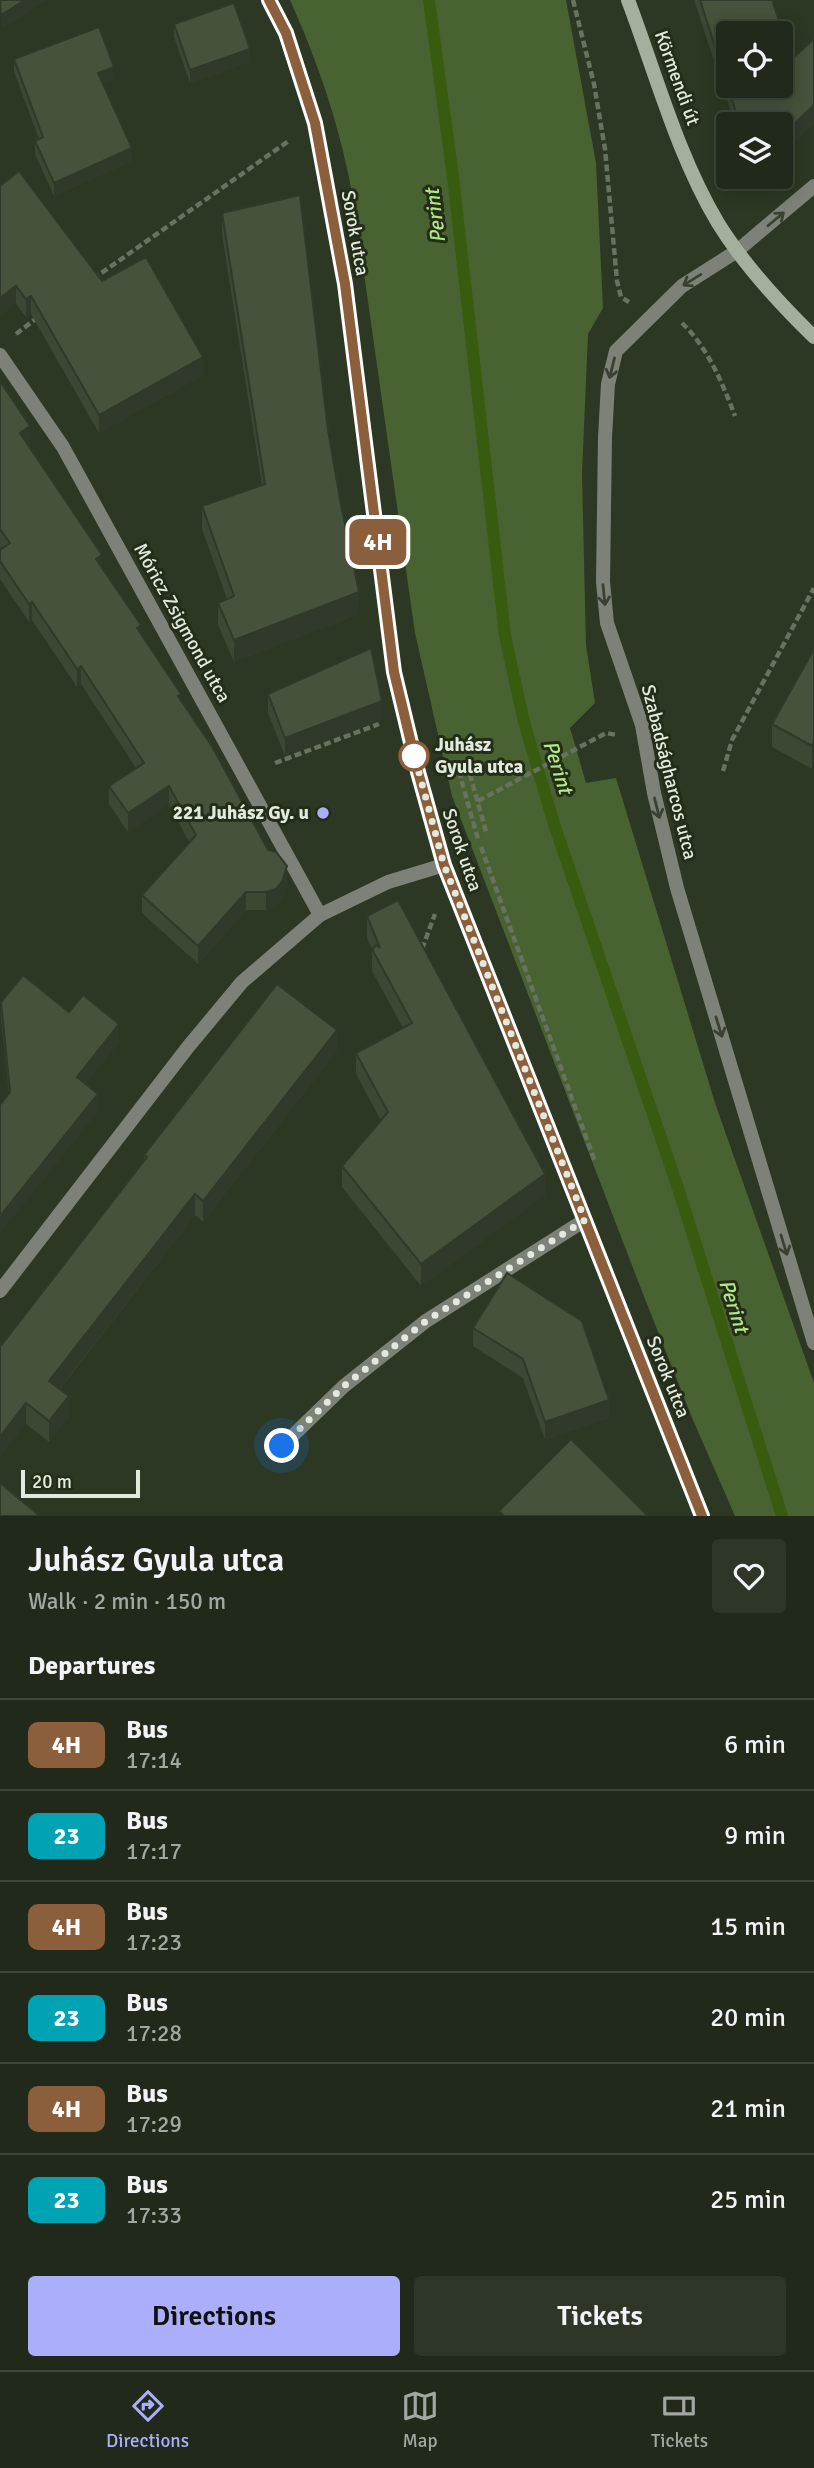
<!DOCTYPE html>
<meta charset="utf-8">
<style>
body{margin:0;font-family:Signika,sans-serif;background:#2d3627;color:#f1f3f6;height:100vh;display:flex;flex-direction:column;font-size:26px;white-space:nowrap}
*{box-sizing:border-box;margin:0}
p{font-size:23px;color:#a2a7a2}
.icon{flex:none;width:38px;height:38px;fill:none;stroke:currentColor;stroke-width:2;stroke-linecap:round;stroke-linejoin:round}
.map{position:relative;height:1516px;overflow:hidden}
.drawer{display:flex;flex-direction:column;background:#212a1a;flex:1}
.drawer>*{flex:none}
.badge{padding:0 14px;border-radius:10px;font-size:24px;line-height:46px}
.fabs{position:absolute;left:716px;top:21px;display:grid;gap:14px}
.fabs a{display:grid;place-items:center;width:77px;height:77px;border-radius:7px;background:#212a1a;box-shadow:0 4px 18px #0003,0 0 0 2px #3e4639;font-size:35px}
.scale{position:absolute;left:21px;bottom:18px;width:119px;box-sizing:border-box;padding-left:7px;border:4px solid #e2eadd;border-top:0;font-size:19px;line-height:24px;white-space:nowrap;color:#e2eadd;-webkit-text-stroke:5px #232d19;paint-order:stroke}
.you{position:absolute;width:35px;height:35px;margin:-18px;border:5px solid #fff;border-radius:50%;background:#1a73e8;box-shadow:0 0 0 10px #1a73e833}
.map>.badge{position:absolute;translate:-50% -50%;box-shadow:0 0 0 4px #fff}
h2{padding:0 28px;font-size:26px;line-height:63px}
.round{display:grid;place-items:center;flex:none;width:74px;height:74px;border-radius:7px;background:#2d3627}
.head{display:flex;align-items:center;justify-content:space-between;height:119px;padding:0 28px}
h1{font-size:33px;font-weight:600;line-height:52px}
.button{display:flex;gap:14px;margin-top:auto;padding:14px 28px}
.button a{flex:1;height:80px;border-radius:7px;background:#abaffb;color:#111;font-size:28px;font-weight:600;line-height:80px;text-align:center}
.button a+a{background:#2d3627;color:#f1f3f6}
ul{padding:0;list-style:none}
li{display:flex;align-items:center;gap:21px;height:91px;padding:0 28px;border-top:2px solid #3e4639}
li div{flex:1}
li b{display:block;font-size:26px}
li em{font-style:normal}
li .badge{min-width:77px;font-weight:700;text-align:center}
.menu{display:flex;justify-content:space-around;align-items:center;height:98px;border-top:2px solid #3e4639;background:#212a1a;font-size:19px;color:#a2a7a2}
.menu a{display:grid;justify-items:center;gap:4px}
.menu .on{color:#abaffb}
.map>svg:first-child{display:block}
.green{fill:#496231}
.lines{fill:none;stroke-linecap:round;stroke-linejoin:round}
.stream{stroke:#395b0f;stroke-width:12}
.path{stroke:#687260;stroke-width:4.5;stroke-dasharray:7 3.5;stroke-linecap:butt}
.lane{stroke:#7c8278;stroke-width:14}
.street{stroke:#7c8278;stroke-width:14}
.secondary{stroke:#a5af9e;stroke-width:14}
.wall{fill:#3c4734}
.shaded-wall{fill:#31392a}
.building{fill:#46523c;stroke:#31392a;stroke-width:2;fill-rule:evenodd}
.oneway{stroke:#394231}
.line-casing{stroke:#fff;stroke-width:16}
.line{stroke:#8b5e3c;stroke-width:10}
.walk{stroke:#e2eadd;stroke-width:7;stroke-dasharray:0 12.6}
.stop-dot{fill:#fff;stroke:#8b5e3c;stroke-width:3.5}
.poi-dot{fill:#abaffb;stroke:#232d19;stroke-width:2.5}
.labels{text-anchor:middle;dominant-baseline:central;stroke-width:6;stroke-linejoin:round;paint-order:stroke}
.street-label{font-size:19px;fill:#e2eadd;stroke:#232d19}
.stop-label{font-size:19px;font-weight:bold;fill:#e2eadd;stroke:#232d19;text-anchor:start}
.poi-label{font-size:19px;font-weight:bold;fill:#e2eadd;stroke:#232d19;text-anchor:end}
.water-label{font-size:21px;font-style:italic;fill:#b2e683;stroke:#232d19}
</style>
<div class="map">
<svg width="814" height="1516" viewBox="0 0 814 1516">
<rect width="100%" height="100%" fill="#2c3823"/>
<path class="green" d="M290,0H566L596,163L603,308L588,334L582,474L586,645L595,703L570,728L586,783L616,778L716,1106L814,1383V1516H735L693,1420L643,1294L452,796L415,633L354,203C341,130 320,67 290,0Z"/>
<g class="lines">
<path class="stream" d="M429,0L453,177L505,636L524,722L554,824L678,1188L782,1516"/>
<g class="path">
<path d="M573,0L594,84L605,149L617,281L621,297L629,302"/>
<path d="M93,279L290,140"/>
<path d="M682,323C708,348 722,382 735,416"/>
<path d="M16,334L37,318"/>
<path d="M456,761L478,839"/>
<path d="M275,763L379,724"/>
<path d="M467,764L487,835"/>
<path d="M723,771L732,740L814,588"/>
<path d="M478,801L606,733L617,735"/>
<path d="M481,847L595,1162"/>
<path d="M422,949L435,914"/>
</g>
<path class="lane" d="M282,1446L344,1386L426,1321L585,1220"/>
<g class="street">
<path d="M269,0L286,33L315,123L345,284L394,672L418,772L444,865L702,1516"/>
<path d="M814,186L737,251L682,286L616,351L608,384L605,437L603,582L607,623L642,725L654,793L677,888L814,1343"/>
<path d="M0,355L63,447L320,915"/>
<path d="M0,1291L188,1047L242,982L320,915L388,882L444,865"/>
</g>
<path class="secondary" d="M628,0C656,74 677,154 718,223C744,265 779,303 814,337"/>
</g>
<g class="wall">
<path d="M694,0H772L814,123L780,154V124H735Z"/>
<path d="M174,24L250,62L190,83L174,37Z"/>
<path d="M14,59L114,80L103,84L132,161L54,196L35,154V141L39,139L14,72Z"/>
<path d="M0,186L102,281L203,375L99,433L31,314L26,317L16,304Z"/>
<path d="M222,213L328,430L359,614L234,662L218,625V603L227,599L202,529V506L262,485L222,235Z"/>
<path d="M0,381L30,444L28,446L102,567L181,701L287,884L282,900L276,907L266,910H246L198,964L142,913V895L189,842L169,804L128,832L109,804V786L136,768L81,684L77,687L32,620L29,622L0,579V550L1,549L0,547Z"/>
<path d="M814,649L812,769L772,747V724Z"/>
<path d="M268,694L382,720L285,756L268,713Z"/>
<path d="M367,916L545,1195L421,1286L342,1187V1166L381,1121L356,1074V1053L403,1028L372,971V950L367,938Z"/>
<path d="M1,1002L69,1012L119,1042L85,1084L98,1112L9,1094L1,1020Z"/>
<path d="M337,1051L203,1222L195,1215L60,1389L69,1417L49,1442L26,1424L0,1347L144,1162V1155Z"/>
<path d="M507,1273L609,1418L545,1440L523,1378L473,1346V1328Z"/>
</g>
<g class="shaded-wall">
<path d="M25,0H47L1,29V15Z"/>
<path d="M250,49V62L190,83V70Z"/>
<path d="M114,67V80L98,86V73Z"/>
<path d="M814,105V123L780,154V137Z"/>
<path d="M132,148V161L54,196V183Z"/>
<path d="M16,286V304L0,316V298Z"/>
<path d="M31,296V314L26,317V299Z"/>
<path d="M203,357V375L99,433V415Z"/>
<path d="M30,426V444L20,451V433Z"/>
<path d="M102,555V573L96,559Z"/>
<path d="M359,592V614L234,662V640Z"/>
<path d="M32,602V620L29,622V604Z"/>
<path d="M81,666V684L77,687V669Z"/>
<path d="M382,701V720L285,756V738Z"/>
<path d="M814,742V765L812,769V746Z"/>
<path d="M169,786V804L128,832V813Z"/>
<path d="M287,866V884L282,900L276,907L266,910V892Z"/>
<path d="M246,892V910L198,964V946Z"/>
<path d="M119,1024V1042L77,1095V1077Z"/>
<path d="M337,1030V1051L203,1222V1201Z"/>
<path d="M98,1094V1112L0,1234V1216Z"/>
<path d="M545,1174V1195L421,1286V1264Z"/>
<path d="M195,1194V1215L49,1402V1381Z"/>
<path d="M69,1396V1417L49,1442V1421Z"/>
<path d="M609,1400V1418L545,1440V1422Z"/>
<path d="M26,1403V1424L0,1458V1437Z"/>
</g>
<g class="building">
<path d="M0,0H25L1,15Z"/>
<path d="M700,0H772L792,59L814,39V105L780,137V124H740ZM728,33H780V86H728Z"/>
<path d="M234,3L250,49L190,70L174,24Z"/>
<path d="M99,27L114,67L98,73L132,148L54,183L35,141L43,137L14,59Z"/>
<path d="M19,171L102,281L146,257L203,357L99,415L31,296L26,299L16,286L0,298V186Z"/>
<path d="M300,195L328,430L341,505L359,592L234,640L218,603L234,596L202,506L265,484L222,213Z"/>
<path d="M0,381L30,426L20,433L102,555L96,559L141,625L137,628L181,694L178,696L213,748L268,850L276,852L287,866L282,882L276,889L266,892H246L198,946L142,895L196,835L169,786L128,813L109,786L144,763L81,666L77,669L32,602L29,604L0,561V550L10,543L0,529Z"/>
<path d="M371,648L382,701L285,738L268,694Z"/>
<path d="M814,649V742L812,746L772,724Z"/>
<path d="M398,900L545,1174L421,1264L342,1166L388,1112L356,1053L412,1023L372,949L377,945L380,948L367,916Z"/>
<path d="M23,975L69,1012L83,995L119,1024L77,1077L98,1094L0,1216V1105L10,1092L1,1002Z"/>
<path d="M277,984L337,1030L203,1201L195,1194L49,1381L69,1396L49,1421L26,1403L0,1437V1347L147,1157L144,1155Z"/>
<path d="M507,1273L582,1321L609,1400L545,1422L523,1359L473,1328Z"/>
<path d="M571,1439L647,1515L645,1516H504L499,1511Z"/>
<path d="M0,1483L40,1516H0Z"/>
</g>
<defs><path id="oneway-shaft" d="M-6 0H5M1.5-3L5.5 0L1.5 3" fill="none" stroke-width="1.6" stroke-linecap="round" stroke-linejoin="round" transform="scale(1.75)"/></defs>
<g class="oneway">
<use href="#oneway-shaft" transform="translate(776 219) rotate(-40)"/>
<use href="#oneway-shaft" transform="translate(692 280) rotate(148)"/>
<use href="#oneway-shaft" transform="translate(612 368) rotate(104)"/>
<use href="#oneway-shaft" transform="translate(604 595) rotate(84)"/>
<use href="#oneway-shaft" transform="translate(657 808) rotate(76)"/>
<use href="#oneway-shaft" transform="translate(719 1027) rotate(73)"/>
<use href="#oneway-shaft" transform="translate(784 1245) rotate(73)"/>
</g>
<g class="lines">
<g class="line-casing">
<path id="line" d="M269,0L286,33L315,123L345,284L394,672L418,772L444,865L702,1516"/>
</g>
<use href="#line" class="line"/>
<path class="walk" d="M282,1446L344,1386L426,1321L585,1220L444,865L412,747L414,756"/>
</g>
<circle class="stop-dot" cx="414" cy="756" r="14"/>
<circle class="poi-dot" cx="323" cy="813" r="7"/>
<g class="labels">
<g class="street-label">
<text transform="translate(677 78) rotate(70)">Körmendi út</text>
<text transform="translate(355 233) rotate(80)">Sorok utca</text>
<text transform="translate(182 623) rotate(61)">Móricz Zsigmond utca</text>
<text transform="translate(669 772) rotate(76)">Szabadságharcos utca</text>
<text transform="translate(462 850) rotate(71)">Sorok utca</text>
<text transform="translate(668 1377) rotate(68)">Sorok utca</text>
</g>
<g class="stop-label">
<text x="435" y="745">Juhász<tspan x="435" dy="22">Gyula utca</tspan></text>
</g>
<g class="poi-label">
<text x="309" y="813">221 Juhász Gy. u</text>
</g>
<g class="water-label">
<text transform="translate(435 216) rotate(-97)">Perint</text>
<text transform="translate(558 767) rotate(72)">Perint</text>
<text transform="translate(734 1306) rotate(72)">Perint</text>
</g>
</g>
</svg>
<div class="fabs">
<a><svg class="icon" aria-label="locate" viewBox="0 0 24 24"><circle cx="12" cy="12" r="6"/><path d="M12 2v4M12 18v4M2 12h4M18 12h4"/></svg></a>
<a><svg class="icon" aria-label="layers" viewBox="0 0 24 24"><path d="M12 4l9 5-9 5-9-5zM3 14l9 5 9-5"/></svg></a>
</div>
<div class="scale">20 m</div>
<div class="you" style="left:282px;top:1446px"></div>
<b class="badge" style="left:378px;top:542px;background:#8b5e3c;color:#fff">4H</b>
</div>
<section class="drawer">
<div class="head"><div><h1>Juhász Gyula utca</h1><p>Walk · 2 min · 150 m</p></div><a class="round"><svg class="icon" aria-label="heart" viewBox="0 0 24 24"><path d="M12 20l-8-8c-3-5 5-10 8-4 3-6 11-1 8 4z"/></svg></a></div>
<h2>Departures</h2>
<ul>
<li><span class="badge" style="background:#8b5e3c;color:#fff">4H</span><div><b>Bus</b><p>17:14</p></div><em>6 min</em></li>
<li><span class="badge" style="background:#00a3b4;color:#fff">23</span><div><b>Bus</b><p>17:17</p></div><em>9 min</em></li>
<li><span class="badge" style="background:#8b5e3c;color:#fff">4H</span><div><b>Bus</b><p>17:23</p></div><em>15 min</em></li>
<li><span class="badge" style="background:#00a3b4;color:#fff">23</span><div><b>Bus</b><p>17:28</p></div><em>20 min</em></li>
<li><span class="badge" style="background:#8b5e3c;color:#fff">4H</span><div><b>Bus</b><p>17:29</p></div><em>21 min</em></li>
<li><span class="badge" style="background:#00a3b4;color:#fff">23</span><div><b>Bus</b><p>17:33</p></div><em>25 min</em></li>
</ul>
<div class="button"><a>Directions</a><a>Tickets</a></div>
</section>
<nav class="menu">
<a class="on"><svg class="icon" aria-label="directions" viewBox="0 0 24 24"><path d="M12 3l9 9-9 9-9-9zM9 14v-3h6M13 9l2 2-2 2"/></svg>Directions</a>
<a><svg class="icon" aria-label="map" viewBox="0 0 24 24"><path d="M3 6l6-2 6 2 6-2v14l-6 2-6-2-6 2zM9 4v14M15 6v14"/></svg>Map</a>
<a><svg class="icon" aria-label="tickets" viewBox="0 0 24 24"><path d="M3 7h18v10H3zM15 7v10"/></svg>Tickets</a>
</nav>
